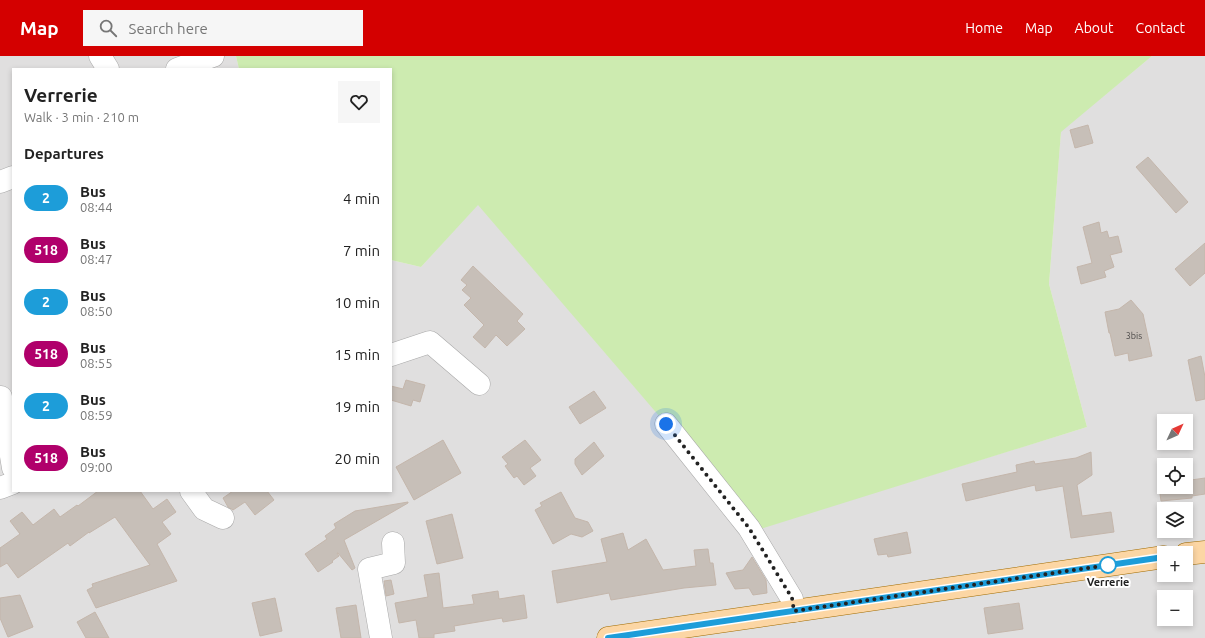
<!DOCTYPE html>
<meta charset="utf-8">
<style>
body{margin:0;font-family:Ubuntu,sans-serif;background:#f6f6f6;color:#222;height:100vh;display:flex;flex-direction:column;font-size:15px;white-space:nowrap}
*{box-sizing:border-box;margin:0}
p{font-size:13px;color:#767676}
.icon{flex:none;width:22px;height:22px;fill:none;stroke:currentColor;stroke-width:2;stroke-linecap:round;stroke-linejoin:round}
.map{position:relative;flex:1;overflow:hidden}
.sheet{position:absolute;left:12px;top:12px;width:380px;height:424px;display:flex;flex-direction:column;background:#fff;border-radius:0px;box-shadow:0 2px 6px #0003}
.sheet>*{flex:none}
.badge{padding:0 8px;border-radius:13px;font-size:14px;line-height:26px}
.needle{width:26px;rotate:46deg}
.buttons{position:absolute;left:1157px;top:358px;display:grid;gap:8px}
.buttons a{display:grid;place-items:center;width:36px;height:36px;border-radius:0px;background:#fff;box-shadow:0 2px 6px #0003;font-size:20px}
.you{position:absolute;width:20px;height:20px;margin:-10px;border:3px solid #fff;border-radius:50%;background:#1a73e8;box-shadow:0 0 0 6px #1a73e833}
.map>.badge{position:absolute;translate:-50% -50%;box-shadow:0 0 0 2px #fff}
h2{padding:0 12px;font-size:15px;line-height:36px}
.round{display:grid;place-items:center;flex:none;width:42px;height:42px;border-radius:0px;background:#f6f6f6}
.headline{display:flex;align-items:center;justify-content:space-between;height:68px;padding:0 12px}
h1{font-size:19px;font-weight:600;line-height:30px}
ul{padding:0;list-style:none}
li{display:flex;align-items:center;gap:12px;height:52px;padding:0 12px}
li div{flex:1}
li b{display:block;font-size:15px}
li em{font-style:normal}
li .badge{min-width:44px;font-weight:700;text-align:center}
header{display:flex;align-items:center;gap:24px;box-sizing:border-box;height:56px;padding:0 20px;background:#d40000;color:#fff}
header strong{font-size:19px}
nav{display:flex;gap:22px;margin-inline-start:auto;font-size:14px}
.search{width:280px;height:36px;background:#f6f6f6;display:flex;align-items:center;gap:10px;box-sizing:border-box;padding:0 14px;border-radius:0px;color:#767676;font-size:15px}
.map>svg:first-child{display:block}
.residential{fill:#e0dfdf;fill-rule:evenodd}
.grass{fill:#cdebb0}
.building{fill:#c7bfb8;stroke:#c4b6ab}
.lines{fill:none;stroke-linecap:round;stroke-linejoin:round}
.minor-casing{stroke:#a9a9a9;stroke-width:23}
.major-casing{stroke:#a06b00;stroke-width:23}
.minor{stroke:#fff;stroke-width:22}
.major{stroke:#fcd6a4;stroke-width:22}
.line-casing{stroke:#fff;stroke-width:9}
.line{stroke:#1d9dd9;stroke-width:6}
.walk{stroke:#222;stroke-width:4;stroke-dasharray:0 7.2}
.stop-dot{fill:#fff;stroke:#1d9dd9;stroke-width:2}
.labels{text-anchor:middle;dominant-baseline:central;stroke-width:4;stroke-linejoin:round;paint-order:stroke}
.number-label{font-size:9px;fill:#4b4948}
.stop-label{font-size:11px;font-weight:bold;fill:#222;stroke:#fff}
</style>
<header>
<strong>Map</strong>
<div class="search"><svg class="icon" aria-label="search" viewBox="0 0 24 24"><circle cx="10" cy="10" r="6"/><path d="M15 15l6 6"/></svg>Search here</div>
<nav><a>Home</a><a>Map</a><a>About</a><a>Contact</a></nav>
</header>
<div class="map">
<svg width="1205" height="582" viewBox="0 0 1205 582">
<rect width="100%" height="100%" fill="#f2efe9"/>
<path class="residential" d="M0,0H236L239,13H13V435H391V204L421,211L478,148L757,473L1087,371L1049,228L1061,75L1152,0H1205V582H0ZM1164,365H1186V387H1164ZM1164,409H1186V431H1164ZM1164,453H1186V475H1164ZM1164,497H1186V519H1164ZM1164,541H1186V563H1164Z"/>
<path class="grass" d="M236,0H1152L1061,76L1049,228L1087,371L757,474L478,149L421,211L391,204V13H239Z"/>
<g class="building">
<path d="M1088,69L1093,87L1075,92L1070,74Z"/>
<path d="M1148,101L1188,146L1176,157L1136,111Z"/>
<path d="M1099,166L1101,177L1107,175L1109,182L1118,180L1122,196L1110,199L1114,211L1104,215L1106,221L1081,228L1077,211L1092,207L1083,171Z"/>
<path d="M1205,187V217L1190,230L1175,213Z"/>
<path d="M473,210L523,258L517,265L525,273L507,290L496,279L485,292L473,281L484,269L464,249L471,242L462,234L467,229L461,224Z"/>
<path d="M1131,244L1143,258L1152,300L1129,305L1128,297L1115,300L1110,277H1109L1105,256L1119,253Z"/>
<path d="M1201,300L1205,321V343L1196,345L1188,304Z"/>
<path d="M406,324L425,329L420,346L413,344L411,350L391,344V330L403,333Z"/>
<path d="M594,335L606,352L580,368L569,351Z"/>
<path d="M443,384L461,417L414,444L396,411Z"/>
<path d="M525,384L541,404L530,412L536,420L524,429L517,420L514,422L505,410L508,408L502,401Z"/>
<path d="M594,386L604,400L582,419L575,408V403Z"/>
<path d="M1091,396L1092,419L1077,429L1082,460L1111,456L1114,476L1071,482L1063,430L1036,435L1035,429L966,445L962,428L1017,416L1016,409L1034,405L1035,408L1076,402Z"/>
<path d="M1190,420L1191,424L1205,422V438L1192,440V442L1161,445L1158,424L1164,423V431H1186V421Z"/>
<path d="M98,435H140L153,453L167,443L176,456L162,466L171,478L157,488L177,525L96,552L87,534L93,531L92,528L150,509L115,461L89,477V476L70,490L68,487L18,522L7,507L0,511V492L20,478L10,465L22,456L33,469L54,453L60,461L77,449L78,450Z"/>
<path d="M233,435H267L274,444L255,459L245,446L233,454L228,451L223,442Z"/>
<path d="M561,436L575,462L588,466L593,475L582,481L571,478L553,488L535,454L542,450L540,447Z"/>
<path d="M408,446V447L344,484L355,512L352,514L338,497H337L339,500L332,505L333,506L318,516L305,498L327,483L325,480L336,472L334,468L355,455Z"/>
<path d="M452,458L463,502L437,508L426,465Z"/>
<path d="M907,476L911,497L888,501L887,498L878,499L874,483Z"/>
<path d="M623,477L628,494L646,483L663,514L696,510L694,494L708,493L710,507H713L716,529L684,532L611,544L609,537L557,547L552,515L607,506L601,483Z"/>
<path d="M752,501L766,524L767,537L753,539L749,532L735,533L726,517L743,514Z"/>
<path d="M439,517L443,552L474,548L472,539L498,535L499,543L524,539L527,562L503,566L502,562L454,570L455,575L434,578V582H419L416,564L399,567L395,547L428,541L424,519Z"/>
<path d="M391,524L394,538L386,540L384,525Z"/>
<path d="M20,539L33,571L8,581L0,562V542Z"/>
<path d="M275,542L282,575L260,580L252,547Z"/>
<path d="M1019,547L1023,573L988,578L984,552Z"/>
<path d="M356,549L361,582H341L336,552Z"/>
<path d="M95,556L109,582H86L77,566Z"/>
</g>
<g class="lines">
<g class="minor-casing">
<g id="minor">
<path d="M100,0L108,13"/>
<path d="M177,13L213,0"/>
<path d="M0,126L13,121"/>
<path d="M391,299L430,286L479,328"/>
<path d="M1,341L13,412"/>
<path d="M666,368L749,472L792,543L794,555"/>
<path d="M0,432L13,427"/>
<path d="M191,435L204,453L223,462"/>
<path d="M381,582L369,513L394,507L393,487"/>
</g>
</g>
<g class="major-casing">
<g id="major">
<path d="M1186,498L1205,496"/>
<path d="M608,582L1164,501"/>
</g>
</g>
<use href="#minor" class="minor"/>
<use href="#major" class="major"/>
</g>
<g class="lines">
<g class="line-casing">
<path id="line" d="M608,582L1164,501"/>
</g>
<use href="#line" class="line"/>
<path class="walk" d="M666,368L749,472L792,542L794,555L1115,508L1108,509"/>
</g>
<circle class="stop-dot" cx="1108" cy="509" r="8"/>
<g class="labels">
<g class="number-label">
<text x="1134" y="280">3bis</text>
</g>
<g class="stop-label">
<text x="1108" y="526">Verrerie</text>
</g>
</g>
</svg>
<div class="buttons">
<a><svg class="needle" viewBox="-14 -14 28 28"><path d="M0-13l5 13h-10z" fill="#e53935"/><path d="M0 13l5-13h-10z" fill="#767676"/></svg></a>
<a><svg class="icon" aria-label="locate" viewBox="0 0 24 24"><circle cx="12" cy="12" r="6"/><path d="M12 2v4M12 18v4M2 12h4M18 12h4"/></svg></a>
<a><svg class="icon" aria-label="layers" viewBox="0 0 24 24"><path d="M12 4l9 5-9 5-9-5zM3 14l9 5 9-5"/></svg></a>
<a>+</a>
<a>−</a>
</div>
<div class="you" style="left:666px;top:368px"></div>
<section class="sheet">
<div class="headline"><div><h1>Verrerie</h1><p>Walk · 3 min · 210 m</p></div><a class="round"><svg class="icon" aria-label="heart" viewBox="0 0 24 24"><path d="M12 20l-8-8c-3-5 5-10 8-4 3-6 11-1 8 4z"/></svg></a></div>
<h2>Departures</h2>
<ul>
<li><span class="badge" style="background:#1d9dd9;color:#fff">2</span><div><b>Bus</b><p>08:44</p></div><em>4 min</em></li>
<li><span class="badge" style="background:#b0006b;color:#fff">518</span><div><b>Bus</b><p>08:47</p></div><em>7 min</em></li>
<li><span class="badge" style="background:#1d9dd9;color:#fff">2</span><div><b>Bus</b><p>08:50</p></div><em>10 min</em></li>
<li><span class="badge" style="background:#b0006b;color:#fff">518</span><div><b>Bus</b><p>08:55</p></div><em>15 min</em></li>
<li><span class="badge" style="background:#1d9dd9;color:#fff">2</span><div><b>Bus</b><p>08:59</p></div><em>19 min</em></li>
<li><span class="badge" style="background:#b0006b;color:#fff">518</span><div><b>Bus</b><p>09:00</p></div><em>20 min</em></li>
</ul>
</section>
</div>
